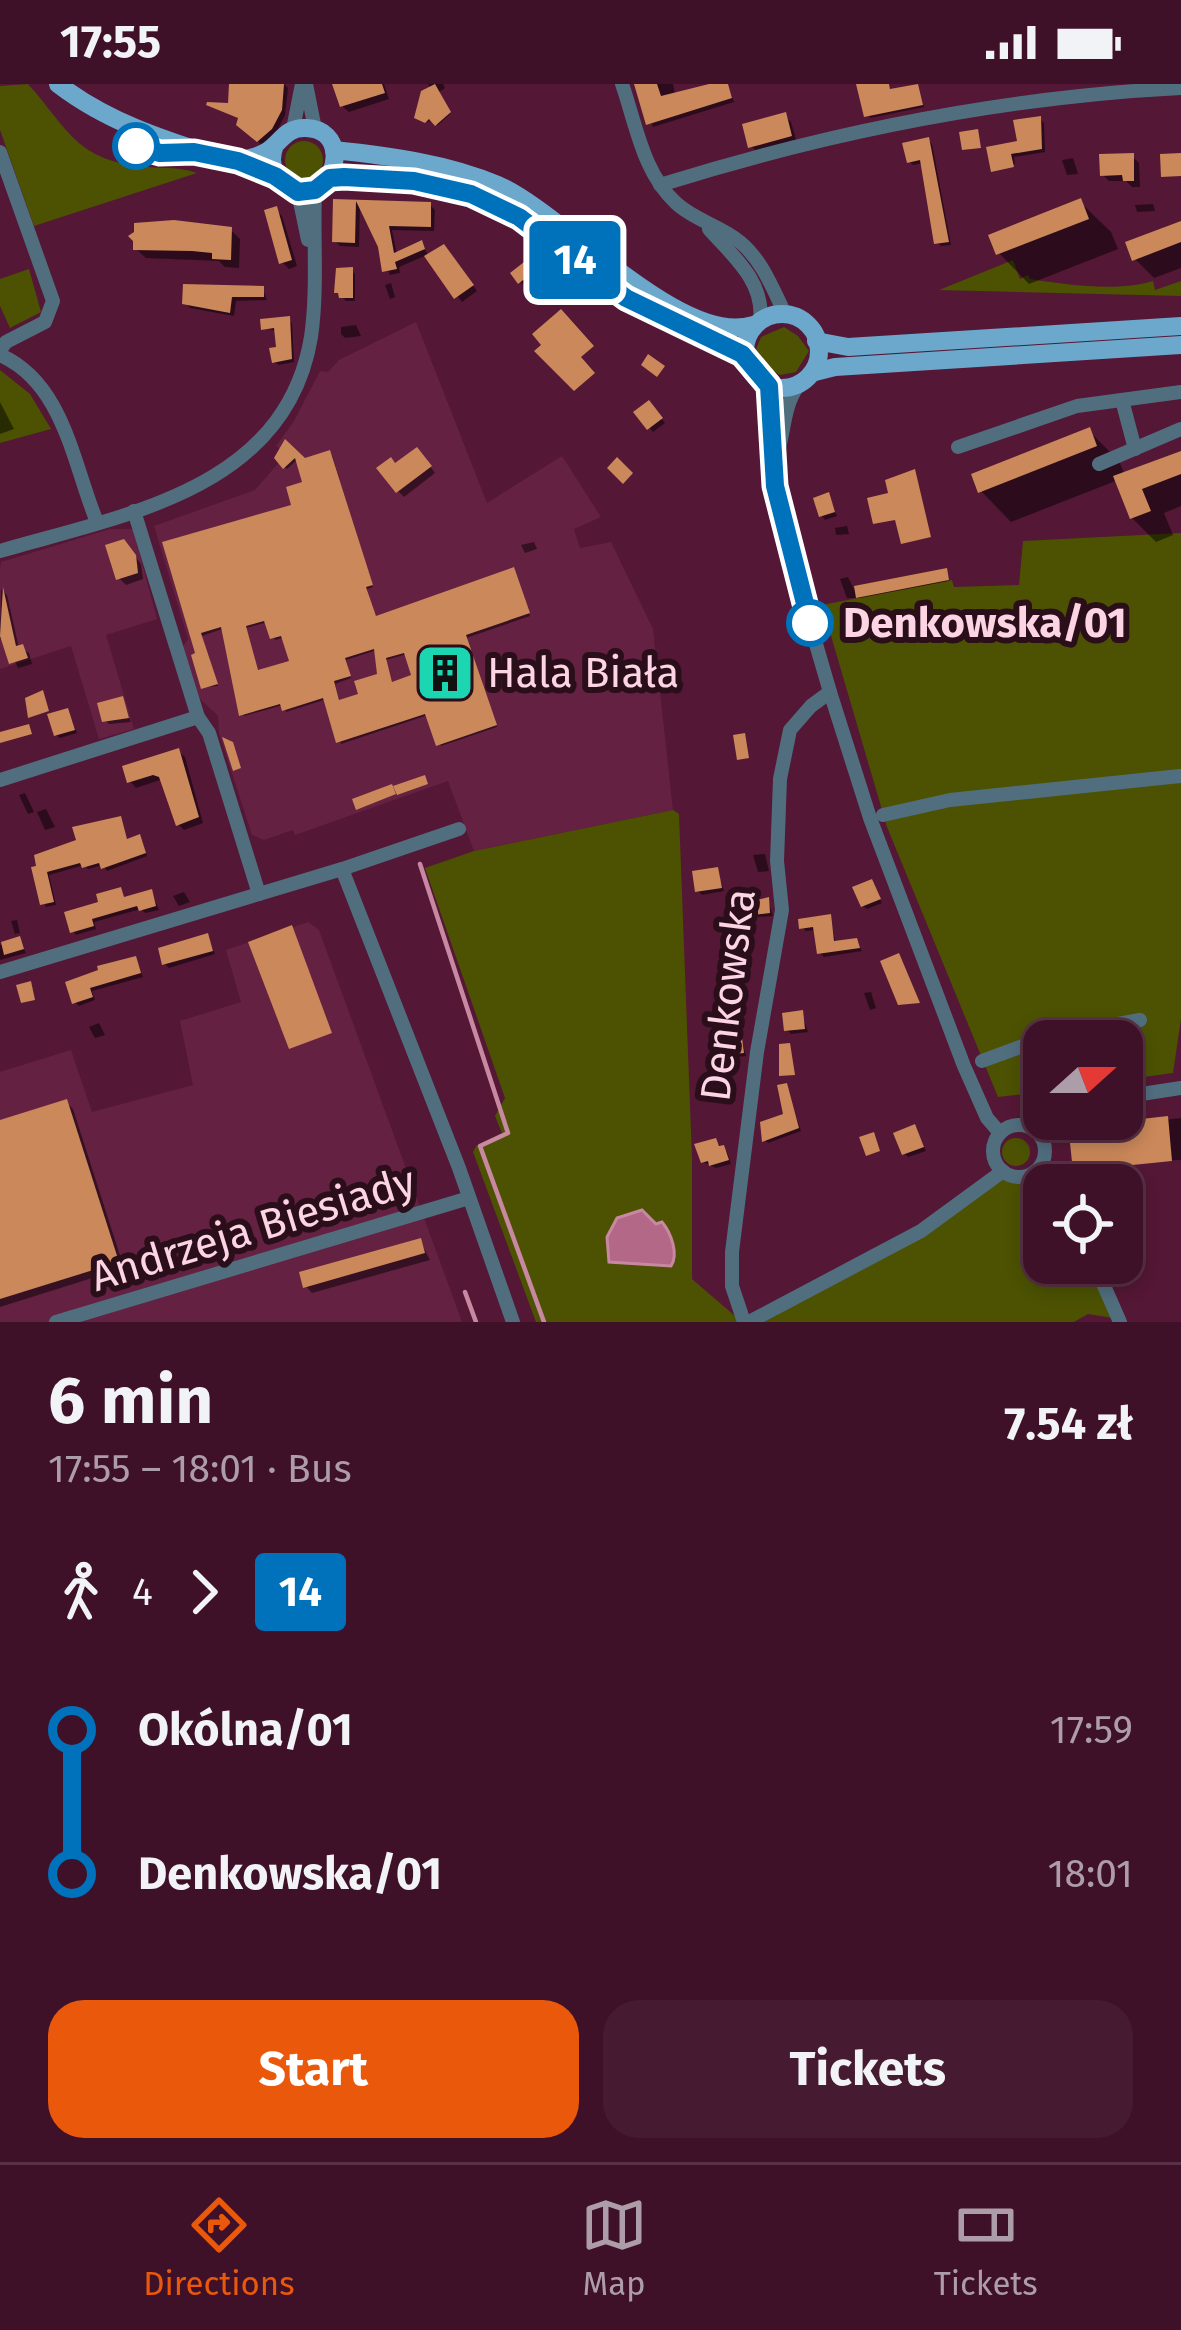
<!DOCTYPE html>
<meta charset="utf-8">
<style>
body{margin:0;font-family:"Fira Sans",sans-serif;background:#461a30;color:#f1f3f6;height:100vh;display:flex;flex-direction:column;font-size:45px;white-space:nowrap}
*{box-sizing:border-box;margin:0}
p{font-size:39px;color:#ad9da8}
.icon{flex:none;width:66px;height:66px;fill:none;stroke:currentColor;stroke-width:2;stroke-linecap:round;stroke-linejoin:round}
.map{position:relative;height:1238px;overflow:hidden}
.sheet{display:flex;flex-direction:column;background:#3f1128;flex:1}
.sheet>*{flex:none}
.badge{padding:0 24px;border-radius:9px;font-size:42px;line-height:78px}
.needle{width:78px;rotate:69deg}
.controls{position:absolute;left:1023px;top:936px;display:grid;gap:24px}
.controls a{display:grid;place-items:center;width:120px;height:120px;border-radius:24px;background:#3f1128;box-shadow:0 6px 18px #0003,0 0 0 3px #583145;font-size:60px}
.map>.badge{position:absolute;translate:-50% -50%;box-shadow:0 0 0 6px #fff}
.legs{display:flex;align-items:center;gap:18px;height:132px;padding:0 48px;font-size:39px}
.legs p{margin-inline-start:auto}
.summary{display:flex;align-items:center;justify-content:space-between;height:204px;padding:0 48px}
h1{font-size:66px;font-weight:700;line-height:90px}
.primary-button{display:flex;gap:24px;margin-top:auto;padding:24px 48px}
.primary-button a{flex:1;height:138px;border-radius:36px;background:#ea580c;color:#fff;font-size:48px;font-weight:700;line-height:138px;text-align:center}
.primary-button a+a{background:#461a30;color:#f1f3f6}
ul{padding:0 48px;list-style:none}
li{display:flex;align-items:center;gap:42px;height:144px;font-size:45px}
li i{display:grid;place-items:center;width:18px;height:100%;margin:0 15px;background:currentColor}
li i::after{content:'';width:30px;height:30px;margin:-15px;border:9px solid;border-radius:50%;background:#3f1128}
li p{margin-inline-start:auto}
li:first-child i{background:linear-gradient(#0000 50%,currentColor 0)}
li:last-child i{background:linear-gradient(currentColor 50%,#0000 0)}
.status{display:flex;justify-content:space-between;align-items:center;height:84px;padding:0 60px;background:#3f1128;direction:ltr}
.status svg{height:33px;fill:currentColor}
.tab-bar{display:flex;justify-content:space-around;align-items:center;height:168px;border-top:3px solid #583145;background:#3f1128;font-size:33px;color:#ad9da8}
.tab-bar a{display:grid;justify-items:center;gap:6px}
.tab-bar .on{color:#ea580c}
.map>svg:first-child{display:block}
.built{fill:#652142}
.green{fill:#4c5202}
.water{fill:#b26886;stroke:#c888a2;stroke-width:3}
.shadow{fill:#0007;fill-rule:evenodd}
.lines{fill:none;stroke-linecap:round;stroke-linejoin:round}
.stream{stroke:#c888a2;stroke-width:4.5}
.building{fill:#cb885a;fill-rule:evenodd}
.minor{stroke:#516e7f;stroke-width:14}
.major{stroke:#6ba8cb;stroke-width:18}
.line-1-casing{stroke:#fff;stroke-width:27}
.line-1{stroke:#0072bc;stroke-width:18}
.stop-1-dot{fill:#fff;stroke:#0072bc;stroke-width:6}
.labels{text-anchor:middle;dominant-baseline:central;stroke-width:12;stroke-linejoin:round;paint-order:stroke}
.stop-label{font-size:42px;font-weight:bold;fill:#fcd4e3;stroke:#2a0f1b;text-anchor:start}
.poi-label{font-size:42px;fill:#fcd4e3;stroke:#2a0f1b;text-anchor:start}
.street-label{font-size:42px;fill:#fcd4e3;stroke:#2a0f1b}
</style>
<div class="status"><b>17:55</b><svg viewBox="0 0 49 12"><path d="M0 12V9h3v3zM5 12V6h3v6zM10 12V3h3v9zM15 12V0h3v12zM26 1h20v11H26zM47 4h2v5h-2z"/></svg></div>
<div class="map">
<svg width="1181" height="1238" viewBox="0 0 1181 1238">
<rect width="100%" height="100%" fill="#541735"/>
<g class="built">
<path d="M416,238L487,419L562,372L601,433L574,445L580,464L611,458L653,545L673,726L474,767L448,697L295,751L293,746L264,756L252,751L219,649L218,632L199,614L183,562L188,555L154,442L255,406L281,376V366L276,362L294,337L320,287L328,288L339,276Z"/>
<path d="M110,445H133L157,535L106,551L134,645L99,655L71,562L0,585V484L1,478Z"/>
<path d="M308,838L319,846L462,1238H0V988L71,966L92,1028L193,1001L180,937L241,918L226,866Z"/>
</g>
<g class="green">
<path d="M28,0C66,42 76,76 140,82C159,85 178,82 197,89L34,142L0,46V2Z"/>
<circle cx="304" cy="76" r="19"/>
<path d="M1013,176L1020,195L1028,191L1030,195C1068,201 1116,208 1153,197L1155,206L1181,197V212L939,206Z"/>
<path d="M29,185L41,228L10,244L0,222V195Z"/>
<path d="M784,243L798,252L809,267L796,288L780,291L769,284L756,265L761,253Z"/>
<path d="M0,286L30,310L51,345L0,359Z"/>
<path d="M1181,449V935L1173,989L1122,996V957H1044V1008L998,1013L887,743L822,521L952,496L954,503L1019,501L1023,457Z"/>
<path d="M673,726L679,730L692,1074V1195L742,1238H536L473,1068L476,1062L502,1049L495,1032L505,1014L425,784L474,767Z"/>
<circle cx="1016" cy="1068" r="14"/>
<path d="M1038,1084L1050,1101H1044V1179H1094L1119,1235L1088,1230L1074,1238H749L921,1147L1003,1087L1022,1092Z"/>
</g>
<path class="water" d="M642,1126L656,1140L662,1138C671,1149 679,1170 671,1182L609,1178L607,1153L617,1134Z"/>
<g class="shadow">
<path d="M232,0H284L288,4L285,31L276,49L262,61L239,40L241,35L231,22Z"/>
<path d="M337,0H384L389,15L349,28L342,22Z"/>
<path d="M428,0H443L445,4L438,9L450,30L438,41L432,34L428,38L420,35L431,5Z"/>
<path d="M636,0H673L676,14L727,0L734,18L653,43Z"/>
<path d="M858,0H889L891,8L917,2L924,23L870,34Z"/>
<path d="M785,32L791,38L797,59L758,69L751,62Z"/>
<path d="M1040,35L1044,39L1045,68L1014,73L1015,80L993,84Z"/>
<path d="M928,56L932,60L951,161L941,162L937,158L924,79L913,81L910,78Z"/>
<path d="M1132,72L1139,79L1140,103H1132L1126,97H1109L1103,91Z"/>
<path d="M1073,74L1078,90L1067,91L1062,76Z"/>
<path d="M336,118L360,119L359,163L340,162L335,157Z"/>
<path d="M1080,118L1111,148L1118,165L1029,200L999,169Z"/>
<path d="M361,119L430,121L435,126L434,147L392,146L397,171L421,160L429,172L449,169L477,207L462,218L427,171L399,183L400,189L390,191Z"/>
<path d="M1135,121L1153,120L1155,127L1137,128Z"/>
<path d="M276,126L282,132L297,182L289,185L282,178Z"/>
<path d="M1181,140V184L1154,194L1135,175Z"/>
<path d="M231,146L240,155L239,184L225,183L219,177L146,174L136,165Z"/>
<path d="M537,179L554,202L544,210L533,195L524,202L514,190Z"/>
<path d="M351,186L355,190V217H346L337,208Z"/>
<path d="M391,199L395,213L390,215L385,201Z"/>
<path d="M263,205L267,216L236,217L234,232L190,224L185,219Z"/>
<path d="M289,236L292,239L294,278L279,281L275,278L279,265L277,247L264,244Z"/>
<path d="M356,241L361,252L345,254L341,250V243Z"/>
<path d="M0,318L14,345L0,350Z"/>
<path d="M653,323L665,339L653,348L637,328Z"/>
<path d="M1089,347L1119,377L1125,391L1181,369V422L1164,429L1173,451L1156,458L1132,434L1118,396L1011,438L981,407Z"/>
<path d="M286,360L304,377L332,371L373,503L367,505L376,535L515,489L530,532L466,554L497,643L441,662L428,631L341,660L327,615L286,628L283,621L244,632L225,544L202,552L218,602L204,603L199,571L166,460L295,423L306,400L298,375L287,385L277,374ZM268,538L275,556L285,553L293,579L258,589L246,544ZM377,566L380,593L362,612L340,619L335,600L351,594L346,576ZM407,570L415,593L393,601L386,576Z"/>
<path d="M423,373L435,389L404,413L398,407L396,382Z"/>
<path d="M828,412L837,432L825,436L822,432Z"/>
<path d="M847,442L849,450L836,451L835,444Z"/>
<path d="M534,458L537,465L525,469L521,461Z"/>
<path d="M130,466L141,480L143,495L126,501L119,494Z"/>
<path d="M947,489L949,497L860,514H847L840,495L848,493L854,505Z"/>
<path d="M1,505L7,511L19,564L29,569L32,580L18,584L4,554L0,555Z"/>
<path d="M571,579L575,589L568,591L564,582Z"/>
<path d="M122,615L131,638L109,640L105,636Z"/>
<path d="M67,627L77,649L60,654L56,651Z"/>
<path d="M178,667L185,673L203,739L184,746L178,740L163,695L136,704L130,697Z"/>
<path d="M25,709L34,728L28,730L19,711Z"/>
<path d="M46,725L55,743L45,746L37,728Z"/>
<path d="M120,736L128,758L142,757L147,772L107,787L103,781L88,785L84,781L49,791L56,821L46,823L34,785Z"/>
<path d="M765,770L769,787L758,788L753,771Z"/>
<path d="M717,786L724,807L702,811L698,807Z"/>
<path d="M872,798L882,819L867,825L863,822Z"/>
<path d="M120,806L125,815L151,808L159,826L145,829L141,825L94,838L96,845L76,851L73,847Z"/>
<path d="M184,808L190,818L179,822L173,812Z"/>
<path d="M768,817L773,832L758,833L755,830Z"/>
<path d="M830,834L836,860L856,857L862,867L824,873L820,869L817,846L806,847L802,843Z"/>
<path d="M17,836L20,849L15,850L11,837Z"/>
<path d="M207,852L215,870L169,884L165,880Z"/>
<path d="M19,856L26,869L0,876V861Z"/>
<path d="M135,875L143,893L92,907L95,916L79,922L75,918L68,900Z"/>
<path d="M871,908L876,924L870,926L864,909Z"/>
<path d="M802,930L808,948L791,950L787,946Z"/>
<path d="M99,939L105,951L95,954L89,943Z"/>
<path d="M740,949L746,972L730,974L726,970Z"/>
<path d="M786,1002L801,1047L768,1059L765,1056L786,1032Z"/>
<path d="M66,1018L73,1025L124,1184L0,1223V1039Z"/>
<path d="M1181,1034V1076L1151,1077L1083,1052L1082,1045Z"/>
<path d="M914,1044L926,1067L908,1073L904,1069Z"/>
<path d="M715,1057L727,1068L731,1080L716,1084L703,1078Z"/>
<path d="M420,1157L430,1176L312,1209L306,1202Z"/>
</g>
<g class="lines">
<g class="stream">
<path d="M420,780L508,1049L480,1062L544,1238"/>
<path d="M465,1208L476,1238"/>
</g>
</g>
<g class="building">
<path d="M229,0H284L282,26L272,45L257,58L236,41L238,34L206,21L207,18L228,19Z"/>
<path d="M332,0H382L385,9L340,23Z"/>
<path d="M435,0L451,28L435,42L429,35L425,39L414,34L421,7Z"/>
<path d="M634,0H657L661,12L709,0H728L732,14L646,41Z"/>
<path d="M856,0H889L890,5L918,0L923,21L864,33Z"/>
<path d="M786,28L792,52L748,64L742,40Z"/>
<path d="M1041,32L1042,65L1011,70L1014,83L991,88L986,63L1017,57L1013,36Z"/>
<path d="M978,45L981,64L962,66L959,48Z"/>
<path d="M929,53L949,158L934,160L920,76L907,79L902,59Z"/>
<path d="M1134,69V97H1123L1122,91L1100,92L1099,70Z"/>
<path d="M1181,69V92L1161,93L1160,70Z"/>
<path d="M1081,114L1089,135L996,171L988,151Z"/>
<path d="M333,115L431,118V143L389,142L394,169L422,156L425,165L395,178L397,185L382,188L378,163L356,117L355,159L332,158Z"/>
<path d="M277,122L292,176L279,180L264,126Z"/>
<path d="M174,136L232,143L231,176L212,175V169L192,167L133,166V157L128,152L134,148V139Z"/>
<path d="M1181,137V158L1132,177L1125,158Z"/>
<path d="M444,160L474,201L454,215L424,172Z"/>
<path d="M533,171L553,197L539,208L527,193L518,200L510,189Z"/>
<path d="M353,183V214H339L338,209H334L336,184Z"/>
<path d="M183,200L264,202V213H232L230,229L182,220Z"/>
<path d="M561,225L594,262L581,273L595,289L574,307L534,267L541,261L532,250Z"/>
<path d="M290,232L292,275L272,279L269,264L276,263L274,244L261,246L260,235Z"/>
<path d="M648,270L665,282L657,293L641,281Z"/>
<path d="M649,316L663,334L647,346L633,328Z"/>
<path d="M1090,343L1097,362L978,409L971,390Z"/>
<path d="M285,355L305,374L330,366L373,501L366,503L376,532L514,483L530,529L466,551L497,641L436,662L425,630L336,659L323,614L282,627L280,620L239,632L221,543L201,549L218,600L201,605L191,571L195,569L162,458L291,421L286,403L302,398L295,374L283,385L274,374ZM264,537L270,555L281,552L289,577L258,586L246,542ZM374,565L377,590L354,597L358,610L339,616L334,597L351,592L345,574ZM404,569L411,591L392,598L386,574Z"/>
<path d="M417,363L432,382L396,409L376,384L391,373L395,379Z"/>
<path d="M1181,367V390L1142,405L1151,427L1130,435L1113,392Z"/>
<path d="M617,373L633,389L623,400L607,384Z"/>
<path d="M915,385L931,453L901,460L895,436L873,440L867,414L888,409L885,396Z"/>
<path d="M829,408L835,428L819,433L813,414Z"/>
<path d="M124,455L136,471L138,489L116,496L105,461Z"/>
<path d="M947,484L949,496L856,514L854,502Z"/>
<path d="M3,503L16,562L23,560L28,574L9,580L0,552Z"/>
<path d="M43,606L49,627L28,634L25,614Z"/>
<path d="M123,612L129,634L102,638L97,619Z"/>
<path d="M68,624L75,646L54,652L47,630Z"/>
<path d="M29,640L32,650L0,659V648Z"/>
<path d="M745,649L749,674L737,676L733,651Z"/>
<path d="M222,653L233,658L241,684L233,687Z"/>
<path d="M179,664L199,733L176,742L159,693L153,691L127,699L122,682Z"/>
<path d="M425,691L428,700L397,711L393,702Z"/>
<path d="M392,700L396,710L356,726L352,715Z"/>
<path d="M121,732L127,755L140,750L146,769L101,785L99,779L82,784L80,779L47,788L54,818L40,821L31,783L36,782L34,771L76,756L72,743Z"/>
<path d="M718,783L722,804L695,808L692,787Z"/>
<path d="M872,795L881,815L861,823L852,803Z"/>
<path d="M121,803L124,813L152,805L156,822L139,827L137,822L92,835L94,842L70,849L64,828L98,818L96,810Z"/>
<path d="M769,813L770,829L752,831L750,818Z"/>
<path d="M831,830L834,857L857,854L860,864L817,870L813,843L799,845L798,835Z"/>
<path d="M292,841L332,949L289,965L248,858Z"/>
<path d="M208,849L213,867L162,881L158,864Z"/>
<path d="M20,852L24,865L4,871L1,858Z"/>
<path d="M899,869L920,919L898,921L880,877Z"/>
<path d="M136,872L141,889L90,904L93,913L72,920L65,898L98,886L97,882Z"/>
<path d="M31,897L35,916L21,919L16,901Z"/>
<path d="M803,926L805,945L784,947L782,929Z"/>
<path d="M741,946L744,969L724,971L720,949Z"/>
<path d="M790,959L795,991L779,992V960Z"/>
<path d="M787,999L799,1044L762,1058L760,1038L783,1030L777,1001Z"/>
<path d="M67,1015L119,1178L0,1215V1036Z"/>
<path d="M1168,1032L1172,1077L1073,1087L1069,1050L1080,1049L1079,1042Z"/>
<path d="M915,1040L924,1063L902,1071L893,1049Z"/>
<path d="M874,1048L880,1067L866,1072L859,1053Z"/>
<path d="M716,1054L719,1062L724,1061L729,1076L709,1082L708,1077L701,1079L694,1060Z"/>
<path d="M421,1154L425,1169L303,1204L299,1188Z"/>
</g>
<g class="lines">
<g class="minor">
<path d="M306,0L315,45"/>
<path d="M622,0C636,40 643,89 676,119C694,136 721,142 740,158C762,176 773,205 785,230"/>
<path d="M293,45L302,0"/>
<path d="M0,68L53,217L45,238L6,258L0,266"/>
<path d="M660,101C829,48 1004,13 1181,4"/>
<path d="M298,108L308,156"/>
<path d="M709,145C733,172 765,198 760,237"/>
<path d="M0,271C64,299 73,380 97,438"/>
<path d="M769,302L775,402L788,464L830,608L870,734L964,982L987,1034L1000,1049"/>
<path d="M1122,316L1135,365"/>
<path d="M958,363L1077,322L1181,308"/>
<path d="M775,377C785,352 782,324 798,302"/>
<path d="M1099,380L1181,345"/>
<path d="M134,427L198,633L209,649L259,810"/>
<path d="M0,467C123,431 286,406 311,253C318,205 313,154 315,106"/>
<path d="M0,696L198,633"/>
<path d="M883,731L950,716L1180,692"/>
<path d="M342,785L459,1084L513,1238"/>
<path d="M0,888L342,785L459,745"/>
<path d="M982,977L1050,952L1140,936"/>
<path d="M1122,1013L1181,1004"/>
<circle cx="1019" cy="1067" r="26"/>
<path d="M1094,1179L1120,1238"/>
<path d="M56,1238L469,1114"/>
<path d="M744,1238L732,1202V1168L757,968L782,826L777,777L780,695L790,646L811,622L830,608"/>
<path d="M749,1238L921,1147L1003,1087"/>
</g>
<g class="major">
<path d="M58,0C123,50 200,65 275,92"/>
<path d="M334,66C390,72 446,79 498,101C563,129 681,264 753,241"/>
<path d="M238,77C247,75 258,73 266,68C281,59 285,43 306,44C343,45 342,91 315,106L289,105C273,94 268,79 275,61"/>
<path d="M330,94C393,87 467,99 520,134C543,149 564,168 586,185C630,219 681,247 734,265L747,275"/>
<circle cx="782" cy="267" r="37"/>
<path d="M816,257L848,263L1181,242"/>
<path d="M815,288L835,283L1181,261"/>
</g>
</g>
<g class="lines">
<g class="line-1-casing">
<path id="line-1" d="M136,62L160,69L194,68L238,77L275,92L298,108L315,106L330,94L344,93L414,97L471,110L519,133L626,214L742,270L769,302L775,402L810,539"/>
</g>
<use href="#line-1" class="line-1"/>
</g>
<defs>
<g id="building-square" transform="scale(3)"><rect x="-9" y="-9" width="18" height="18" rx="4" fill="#1cd5b1" stroke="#2a0f1b"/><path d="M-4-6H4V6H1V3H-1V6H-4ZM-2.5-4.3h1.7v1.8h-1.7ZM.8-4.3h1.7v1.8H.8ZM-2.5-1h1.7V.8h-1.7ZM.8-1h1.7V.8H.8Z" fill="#111"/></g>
</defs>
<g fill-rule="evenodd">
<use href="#building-square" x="445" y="589"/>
</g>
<g class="stop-1-dot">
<circle cx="136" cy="62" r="21"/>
<circle cx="810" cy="539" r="21"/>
</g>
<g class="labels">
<g class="stop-label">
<text x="843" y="539">Denkowska/01</text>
</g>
<g class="poi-label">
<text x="487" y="589">Hala Biała</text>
</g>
<g class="street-label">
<text transform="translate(728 911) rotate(-83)">Denkowska</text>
<text transform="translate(253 1145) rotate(-17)">Andrzeja Biesiady</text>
</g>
</g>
</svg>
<div class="controls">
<a><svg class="needle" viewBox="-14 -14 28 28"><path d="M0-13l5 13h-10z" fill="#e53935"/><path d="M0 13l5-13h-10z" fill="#ad9da8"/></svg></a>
<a><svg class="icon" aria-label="locate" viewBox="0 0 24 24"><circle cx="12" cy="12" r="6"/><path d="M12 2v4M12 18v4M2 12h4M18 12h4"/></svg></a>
</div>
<b class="badge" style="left:575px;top:176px;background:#0072bc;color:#fff">14</b>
</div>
<section class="sheet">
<div class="summary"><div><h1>6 min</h1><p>17:55 – 18:01 · Bus</p></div><b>7.54 zł</b></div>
<div class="legs"><svg class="icon" aria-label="walk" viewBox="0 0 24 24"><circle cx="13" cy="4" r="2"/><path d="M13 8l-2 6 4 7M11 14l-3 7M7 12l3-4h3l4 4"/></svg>4<svg class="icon" aria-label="forward" viewBox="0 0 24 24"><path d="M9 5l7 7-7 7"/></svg><b class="badge" style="background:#0072bc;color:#fff">14</b></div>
<ul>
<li><i style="color:#0072bc"></i><b>Okólna/01</b><p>17:59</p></li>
<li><i style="color:#0072bc"></i><b>Denkowska/01</b><p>18:01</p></li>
</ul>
<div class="primary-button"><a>Start</a><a>Tickets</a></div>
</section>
<nav class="tab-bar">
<a class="on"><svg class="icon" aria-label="directions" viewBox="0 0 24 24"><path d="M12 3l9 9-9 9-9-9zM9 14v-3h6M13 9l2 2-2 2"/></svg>Directions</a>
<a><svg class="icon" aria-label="map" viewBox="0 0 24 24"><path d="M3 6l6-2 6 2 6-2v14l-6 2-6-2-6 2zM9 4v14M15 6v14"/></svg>Map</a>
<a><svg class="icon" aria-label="tickets" viewBox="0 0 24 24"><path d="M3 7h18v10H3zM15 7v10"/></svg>Tickets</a>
</nav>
